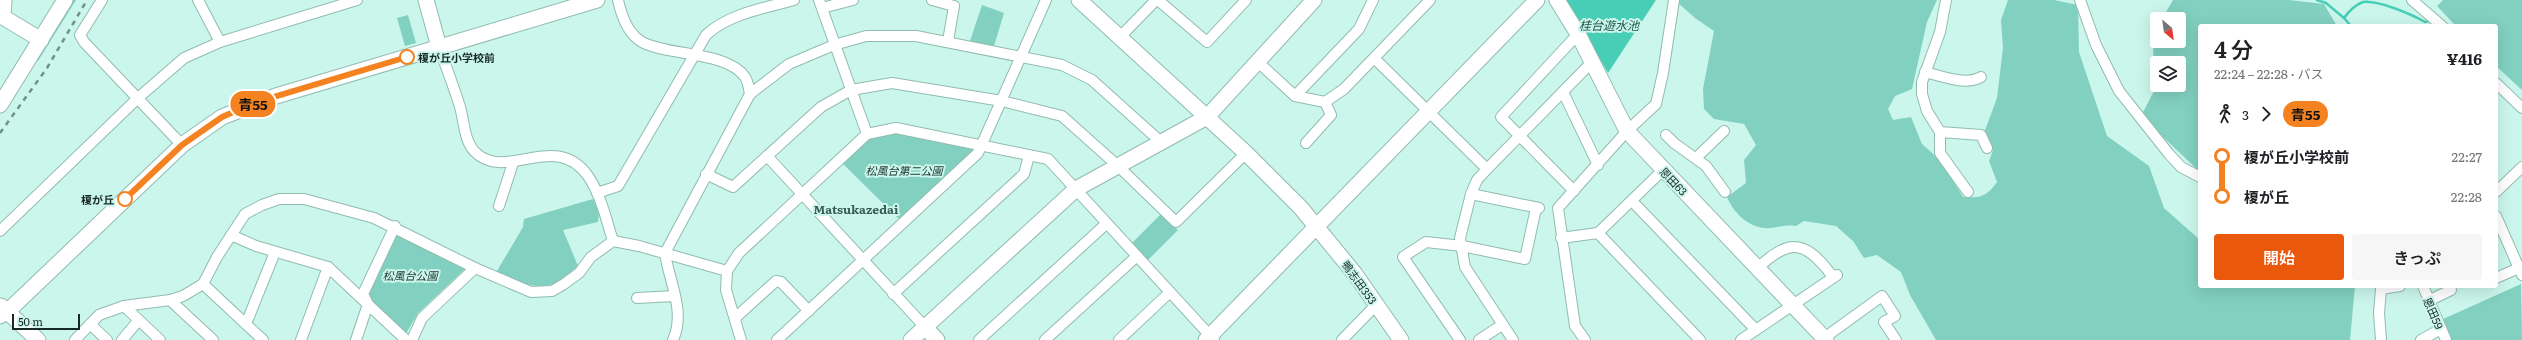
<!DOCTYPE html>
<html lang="ja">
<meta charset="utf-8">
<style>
body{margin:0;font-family:Literata,"Noto Sans JP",serif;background:#f6f6f6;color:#202124;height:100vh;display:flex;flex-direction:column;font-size:15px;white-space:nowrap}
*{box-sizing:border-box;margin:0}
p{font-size:13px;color:#757577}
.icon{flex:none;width:22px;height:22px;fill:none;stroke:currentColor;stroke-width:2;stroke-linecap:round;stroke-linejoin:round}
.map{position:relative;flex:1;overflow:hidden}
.drawer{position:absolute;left:2198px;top:24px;width:300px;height:264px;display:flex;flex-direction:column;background:#fff;border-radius:4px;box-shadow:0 4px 16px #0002}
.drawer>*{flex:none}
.badge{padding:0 8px;border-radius:13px;font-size:14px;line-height:26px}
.needle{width:26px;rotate:151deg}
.buttons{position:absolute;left:2150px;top:12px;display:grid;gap:8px}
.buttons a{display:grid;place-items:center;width:36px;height:36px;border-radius:4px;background:#fff;box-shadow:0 4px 16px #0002;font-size:20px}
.scale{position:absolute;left:12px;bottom:10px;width:68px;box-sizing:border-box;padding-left:4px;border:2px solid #182925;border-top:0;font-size:11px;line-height:14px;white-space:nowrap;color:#182925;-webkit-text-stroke:3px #cbf6ec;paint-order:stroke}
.map>.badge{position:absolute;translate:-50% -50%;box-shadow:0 0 0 2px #fff}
.legs{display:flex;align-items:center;gap:6px;height:44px;padding:0 16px;font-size:13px}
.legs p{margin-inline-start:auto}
.head{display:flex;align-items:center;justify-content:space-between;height:68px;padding:0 16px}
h1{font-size:22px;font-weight:600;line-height:30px}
.cta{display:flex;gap:8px;margin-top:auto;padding:8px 16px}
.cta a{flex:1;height:46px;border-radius:4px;background:#ea580c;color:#fff;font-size:16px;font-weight:600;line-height:46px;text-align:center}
.cta a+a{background:#f6f6f6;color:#202124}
ul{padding:0 16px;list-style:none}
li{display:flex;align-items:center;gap:14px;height:40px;font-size:15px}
li i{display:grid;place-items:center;width:6px;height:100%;margin:0 5px;background:currentColor}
li i::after{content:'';width:10px;height:10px;margin:-5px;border:3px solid;border-radius:50%;background:#fff}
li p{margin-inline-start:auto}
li:first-child i{background:linear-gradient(#0000 50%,currentColor 0)}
li:last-child i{background:linear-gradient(currentColor 50%,#0000 0)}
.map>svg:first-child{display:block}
.green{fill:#82d0c0;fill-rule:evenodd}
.water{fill:#48ceb7}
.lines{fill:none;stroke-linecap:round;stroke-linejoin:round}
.stream{stroke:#48ceb7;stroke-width:2.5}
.street-casing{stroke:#91bbb1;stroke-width:12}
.secondary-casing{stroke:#91bbb1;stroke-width:17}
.street{stroke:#fff;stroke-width:10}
.secondary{stroke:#fff;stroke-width:15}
.rail{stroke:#729089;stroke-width:2.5;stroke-dasharray:5 5;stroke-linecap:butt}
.line-1-casing{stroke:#fff;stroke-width:9}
.line-1{stroke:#f58220;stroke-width:6}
.stop-1-dot{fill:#fff;stroke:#f58220;stroke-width:2}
.labels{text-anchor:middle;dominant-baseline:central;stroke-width:4;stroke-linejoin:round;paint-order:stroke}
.stop-label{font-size:11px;font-weight:bold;fill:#182925;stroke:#cbf6ec;text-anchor:start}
.park-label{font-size:11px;font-style:italic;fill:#1e3430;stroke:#cbf6ec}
.street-label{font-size:11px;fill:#182925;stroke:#cbf6ec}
.water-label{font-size:12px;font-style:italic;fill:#1e554b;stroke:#cbf6ec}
.neighbourhood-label{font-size:12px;font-weight:bold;fill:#375e56;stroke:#cbf6ec}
</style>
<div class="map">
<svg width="2522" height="340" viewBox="0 0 2522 340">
<rect width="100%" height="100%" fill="#cbf6ec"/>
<g class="green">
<path d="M72,0H76L38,61L36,60Z"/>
<path d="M1679,0H1937L1927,22L1912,89L1895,96L1888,109L1893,120L1911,117L1922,144L1940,160L1963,197C1981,198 1986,197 1997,182L1989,161L1993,150L1984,133L1997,98L2003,48L2001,20L2008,0H2054L2078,5L2079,52L2107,136L2149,166L2164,208L2200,240V286H2355L2350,340H1936L1910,295L1901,272L1877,255L1864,258L1853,241L1836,226L1804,221L1796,226C1783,224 1774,229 1764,228C1747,226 1733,212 1727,197L1746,183L1744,160L1756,145L1744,124L1714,119L1704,109L1703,89L1714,31L1695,18L1677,2Z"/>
<path d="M2173,0H2289L2324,4L2337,26H2200V172L2141,116L2154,91L2153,38L2157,29V41H2179V19H2162ZM2157,63H2179V85H2157Z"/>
<path d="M2443,0H2522V90L2496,66V26H2456L2437,6Z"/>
<path d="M982,5L1004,13L994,46L970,41Z"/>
<path d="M408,15L416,43L405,46L397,18Z"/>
<path d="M896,128L982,146L903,223L840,161L867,134Z"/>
<path d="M593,199L599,213L598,222L563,230L578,266C570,272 561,282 553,284C533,290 513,281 497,271L523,227L524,219Z"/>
<path d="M1161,214L1178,230L1147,261L1131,244Z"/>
<path d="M395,226L466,268L418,313L404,337L363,294Z"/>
<path d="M2521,284L2522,340H2450L2441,320Z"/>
</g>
<path class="water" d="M1566,0H1656L1608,73Z"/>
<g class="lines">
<g class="stream">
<path d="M2317,0L2326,3L2344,18C2349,11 2355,5 2363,2C2378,0 2411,14 2425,22L2429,21"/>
<path d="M2344,18L2351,26"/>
</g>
<g class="street-casing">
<g id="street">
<path d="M102,0L80,35L84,42L182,145"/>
<path d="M198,0L220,42"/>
<path d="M618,0C621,14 628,34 642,42C667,56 727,51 745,77C748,81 749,89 750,94L665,253C669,282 686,311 673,340"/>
<path d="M819,0L867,134"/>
<path d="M932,0L954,6L948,41"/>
<path d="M1158,0L1207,42L1246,0"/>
<path d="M1946,0L1940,32L1922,82V94L1927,111L1940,132V153L1968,192"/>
<path d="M2080,0L2096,45L2119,91L2169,154L2181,167L2200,177"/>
<path d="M2412,0L2442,26"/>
<path d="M822,8L853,0"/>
<path d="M1120,37L1156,0"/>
<path d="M439,47C446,67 454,87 460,107C464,120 464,140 474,151C505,184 555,129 588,176C601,195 606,219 613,241"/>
<path d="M1375,59L1487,169"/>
<path d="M1258,62L1295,96L1325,102L1344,89L1430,0"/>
<path d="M1925,72C1941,76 1966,86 1981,77"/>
<path d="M2496,83L2522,108"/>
<path d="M1563,92L1598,165"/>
<path d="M750,94L789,64L834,45L866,36H916L1062,65L1092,80L1161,142"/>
<path d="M1295,96L1359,29L1373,0"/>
<path d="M1940,132L1981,135L1987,148"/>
<path d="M1666,135L1674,143L1706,166L1725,192"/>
<path d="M1306,143L1331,115L1325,102"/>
<path d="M767,156L925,327"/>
<path d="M1696,158L1724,131"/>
<path d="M706,174L733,187L821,107L851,90L892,83L1002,101L1062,116L1118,166L1176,222L1246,153"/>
<path d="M1574,191L1501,117L1578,34"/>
<path d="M2496,192L2522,167"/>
<path d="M597,193L618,186L706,35C728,14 765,8 794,0"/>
<path d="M1471,194L1539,208"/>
<path d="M1632,201L1756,330"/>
<path d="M499,206L513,163"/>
<path d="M2496,216L2522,275"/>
<path d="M0,231L138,98L184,58L220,42L357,0"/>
<path d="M1598,233L1700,340"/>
<path d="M231,235L256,246L328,267L406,340"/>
<path d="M1561,238L1598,233L1663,170"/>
<path d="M1758,268C1791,236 1807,242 1833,277"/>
<path d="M2496,278L2519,268"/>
<path d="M203,284L263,340"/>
<path d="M2423,286L2446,340"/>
<path d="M893,294L1024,174L1029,156"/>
<path d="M637,298L674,296"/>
<path d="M170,300L213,340"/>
<path d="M2428,301L2451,290"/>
<path d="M124,306L160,340"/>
<path d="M735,318L776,281L781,282L809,311"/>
<path d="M90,324L107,340"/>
<path d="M246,324L275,252"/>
<path d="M1824,338L1882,296L1895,316L1884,322L1896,340"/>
<path d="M75,340L99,315L124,306L170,300L183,296L203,284L217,257L245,214L262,205L279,199H304L374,218L475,268L531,292L552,291L564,284L579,273L591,257L613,241L639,246L727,271"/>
<path d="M122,340L138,321"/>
<path d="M301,340L328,267"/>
<path d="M356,340L368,304L363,294L395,226"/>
<path d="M412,340L422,318L475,268"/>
<path d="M741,340L726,290L727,271L739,253L867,134L896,128L1048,159L1214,340"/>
<path d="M777,340L978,153L1046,0"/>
<path d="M979,340L1106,224"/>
<path d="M1045,340L1137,256"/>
<path d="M1119,340L1169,293"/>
<path d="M1342,340L1376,305"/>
<path d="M1460,340L1403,257L1426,242L1462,246L1525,259L1536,208"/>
<path d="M1479,340L1502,325"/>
<path d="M1513,340L1465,267L1460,238L1471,194L1477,180L1487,169L1592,62"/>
<path d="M1585,340L1575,326L1558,208L1627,131L1656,104L1663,73L1674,0"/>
<path d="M1741,340L1837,275"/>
<path d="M2381,340L2379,313L2381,289L2400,286"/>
<path d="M2421,340L2441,329"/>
</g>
</g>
<g class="secondary-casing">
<g id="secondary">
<path d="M426,0L439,47"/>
<path d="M1079,0L1246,153L1301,208L1355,274L1401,340"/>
<path d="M1557,0L1578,34L1627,131L1826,340"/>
<path d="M0,16L3,17L4,0"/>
<path d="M3,17L41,40"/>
<path d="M0,105L65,0"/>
<path d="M1,306L38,340"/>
<path d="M0,316L8,311L182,145L222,117L276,96L597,0"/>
<path d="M925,327L937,340"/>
<path d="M911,340L1076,189L1207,117L1314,0"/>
<path d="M1206,340L1537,0"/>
</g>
</g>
<use href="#street" class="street"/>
<use href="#secondary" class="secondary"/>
<path class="rail" d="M0,133L47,68L87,0"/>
</g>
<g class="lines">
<g class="line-1-casing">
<path id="line-1" d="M125,199L182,145L222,117L254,103L407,57"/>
</g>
<use href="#line-1" class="line-1"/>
</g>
<g class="stop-1-dot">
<circle cx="407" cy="57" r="7"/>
<circle cx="125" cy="199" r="7"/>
</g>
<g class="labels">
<g class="stop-label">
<text x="418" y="57">榎が丘小学校前</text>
<text x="114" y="199" text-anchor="end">榎が丘</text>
</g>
<g class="park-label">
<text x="904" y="170">松風台第二公園</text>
<text x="410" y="275">松風台公園</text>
</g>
<g class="street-label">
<text transform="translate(1674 181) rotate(46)">恩田63</text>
<text transform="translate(1360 282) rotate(54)">鴨志田353</text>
<text transform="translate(2434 313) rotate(66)">恩田59</text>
</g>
<g class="water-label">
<text x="1609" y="25">桂台遊水池</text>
</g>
<g class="neighbourhood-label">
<text x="856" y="209">Matsukazedai</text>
</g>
</g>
</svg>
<div class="buttons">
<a><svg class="needle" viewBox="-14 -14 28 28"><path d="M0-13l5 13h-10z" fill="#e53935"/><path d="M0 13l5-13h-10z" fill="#757577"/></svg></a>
<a><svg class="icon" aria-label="layers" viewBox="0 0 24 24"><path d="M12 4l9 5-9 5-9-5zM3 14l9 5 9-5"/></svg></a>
</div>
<div class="scale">50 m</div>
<b class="badge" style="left:253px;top:104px;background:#f58220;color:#111">青55</b>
<section class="drawer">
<div class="head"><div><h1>4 分</h1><p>22:24 – 22:28 · バス</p></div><b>¥416</b></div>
<div class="legs"><svg class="icon" aria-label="walk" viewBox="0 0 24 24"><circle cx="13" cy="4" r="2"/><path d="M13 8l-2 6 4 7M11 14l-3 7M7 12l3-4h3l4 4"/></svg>3<svg class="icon" aria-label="forward" viewBox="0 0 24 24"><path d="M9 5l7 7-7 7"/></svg><b class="badge" style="background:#f58220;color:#111">青55</b></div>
<ul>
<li><i style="color:#f58220"></i><b>榎が丘小学校前</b><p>22:27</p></li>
<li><i style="color:#f58220"></i><b>榎が丘</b><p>22:28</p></li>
</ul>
<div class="cta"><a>開始</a><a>きっぷ</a></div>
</section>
</div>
